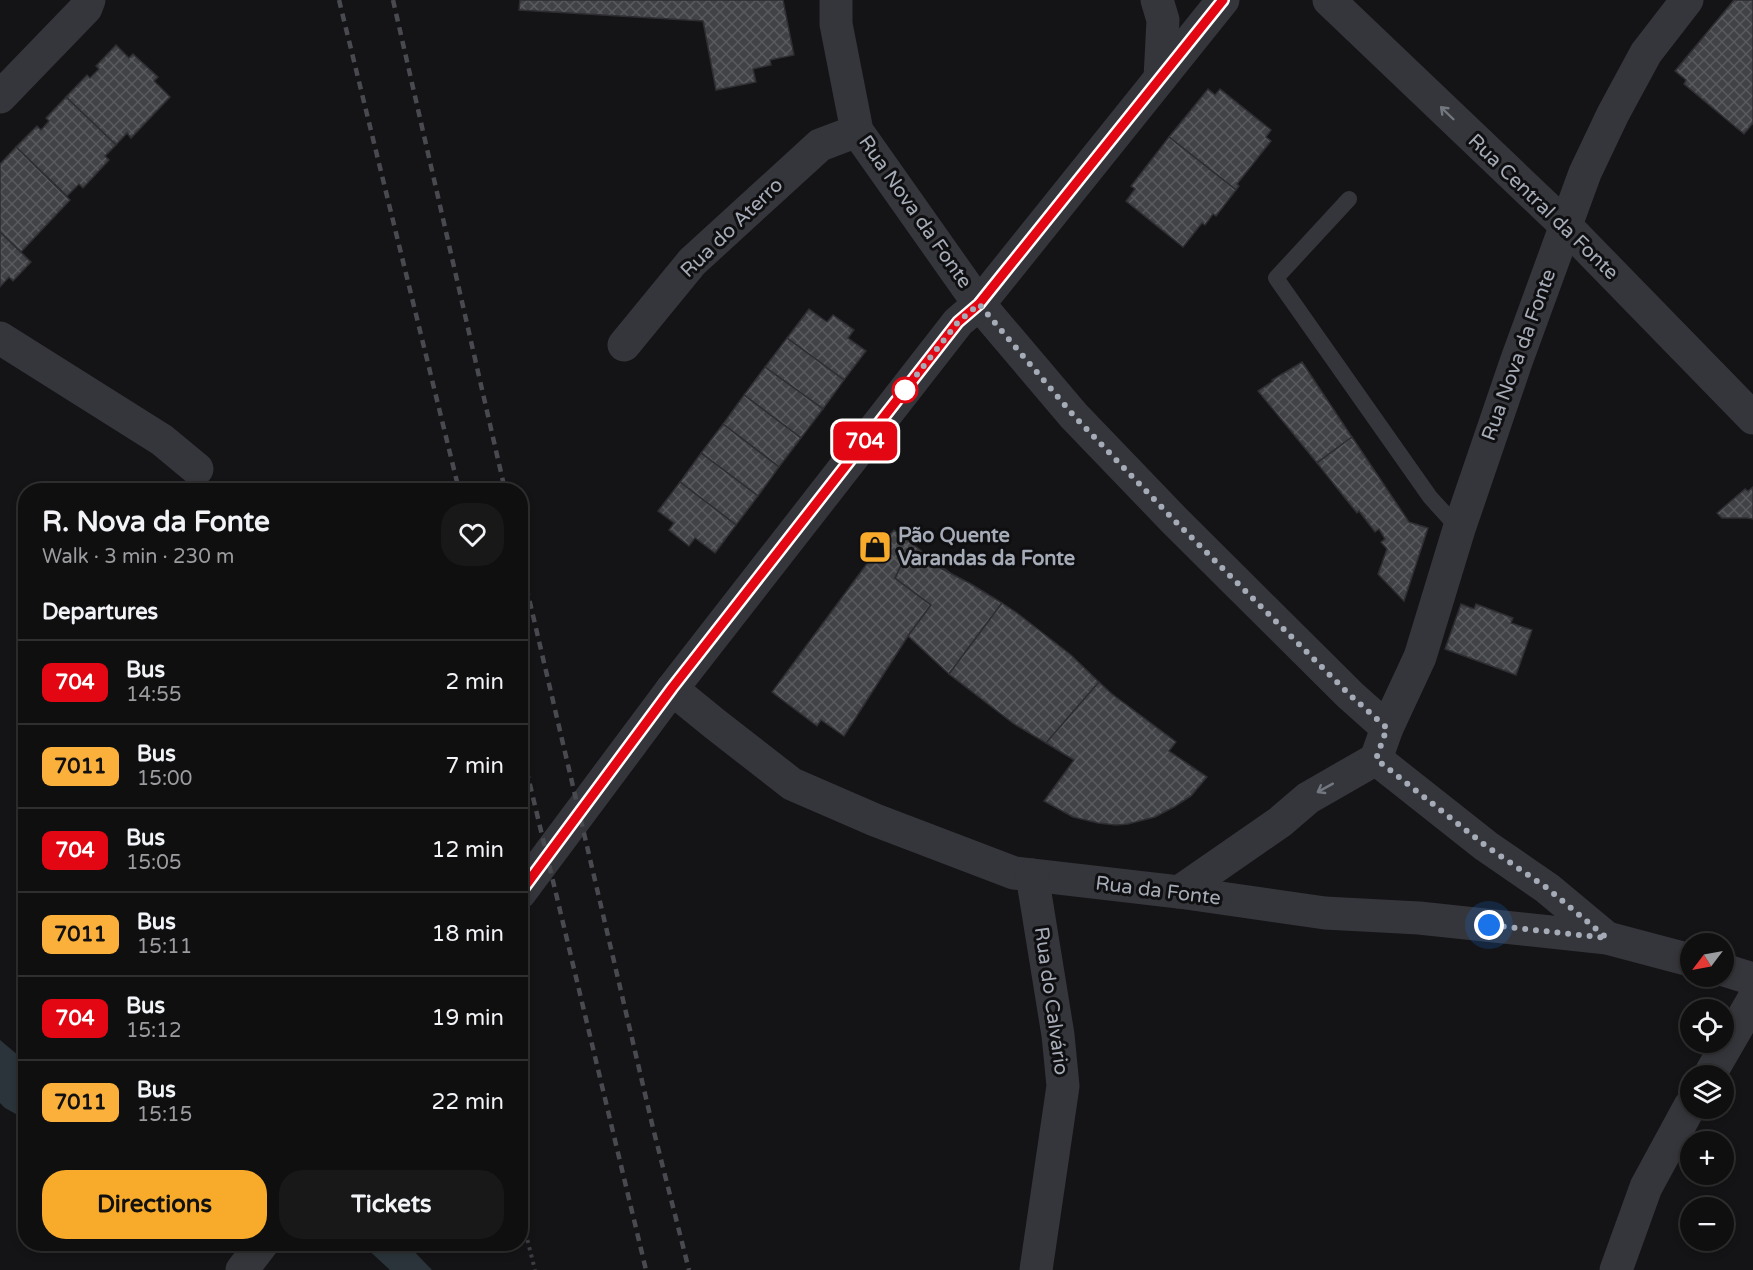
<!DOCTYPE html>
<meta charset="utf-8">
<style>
body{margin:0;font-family:"Varela Round",sans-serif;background:#181819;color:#f1f3f6;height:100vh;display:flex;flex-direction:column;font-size:22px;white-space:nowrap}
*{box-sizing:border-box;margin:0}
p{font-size:20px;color:#9b9c9f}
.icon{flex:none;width:33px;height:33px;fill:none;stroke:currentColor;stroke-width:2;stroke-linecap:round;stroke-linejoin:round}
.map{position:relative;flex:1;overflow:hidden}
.sheet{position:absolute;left:18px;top:483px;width:510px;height:768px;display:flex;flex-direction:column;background:#0f0f10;border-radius:24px;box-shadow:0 3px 9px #0003,0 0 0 2px #2f2f30}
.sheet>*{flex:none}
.badge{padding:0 12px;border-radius:9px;font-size:21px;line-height:39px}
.needle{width:39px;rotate:238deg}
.buttons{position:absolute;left:1680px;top:933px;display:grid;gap:12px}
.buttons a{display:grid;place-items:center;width:54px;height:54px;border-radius:50%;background:#0f0f10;box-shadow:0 3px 9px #0003,0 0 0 2px #2f2f30;font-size:30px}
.you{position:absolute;width:30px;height:30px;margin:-15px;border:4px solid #fff;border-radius:50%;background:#1a73e8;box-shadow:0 0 0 9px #1a73e833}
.map>.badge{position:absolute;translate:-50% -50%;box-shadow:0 0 0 3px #fff}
h2{padding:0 24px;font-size:22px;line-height:54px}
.round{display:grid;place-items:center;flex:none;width:63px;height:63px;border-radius:24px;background:#181819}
.summary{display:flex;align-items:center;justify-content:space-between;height:102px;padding:0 24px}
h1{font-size:28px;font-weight:700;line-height:45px}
.cta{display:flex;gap:12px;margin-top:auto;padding:12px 24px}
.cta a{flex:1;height:69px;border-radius:24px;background:#f8ab2b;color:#111;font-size:24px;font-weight:700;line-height:69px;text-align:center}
.cta a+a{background:#181819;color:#f1f3f6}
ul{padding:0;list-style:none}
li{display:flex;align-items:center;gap:18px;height:84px;padding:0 24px;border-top:2px solid #2f2f30}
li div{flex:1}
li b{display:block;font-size:22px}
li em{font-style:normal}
li .badge{min-width:66px;font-weight:700;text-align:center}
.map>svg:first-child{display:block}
.water{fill:#2a343a}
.building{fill:url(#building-cross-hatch);stroke:#2e2e32;stroke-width:1.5}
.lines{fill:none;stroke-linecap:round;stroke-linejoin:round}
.path{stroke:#3b3d42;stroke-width:4;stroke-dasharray:3 4.5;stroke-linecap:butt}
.service{stroke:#35363b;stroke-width:16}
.minor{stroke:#35363b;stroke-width:33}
.tertiary{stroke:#35363b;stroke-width:33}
.rail{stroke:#484a50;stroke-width:4.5;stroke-dasharray:8 6;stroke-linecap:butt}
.oneway{stroke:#73777f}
.line-casing{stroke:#fff;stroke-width:14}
.line{stroke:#e30613;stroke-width:9}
.walk{stroke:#a6acb7;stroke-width:6;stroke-dasharray:0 10.8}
.stop-dot{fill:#fff;stroke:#e30613;stroke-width:3}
.labels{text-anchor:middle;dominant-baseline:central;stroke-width:6;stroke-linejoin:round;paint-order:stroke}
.street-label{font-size:20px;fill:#a6acb7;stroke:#0f0f11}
.poi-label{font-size:20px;font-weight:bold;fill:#a6acb7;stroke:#0f0f11;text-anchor:start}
</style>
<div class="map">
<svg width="1753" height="1270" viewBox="0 0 1753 1270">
<defs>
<pattern id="building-cross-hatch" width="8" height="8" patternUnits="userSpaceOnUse" patternTransform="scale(1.5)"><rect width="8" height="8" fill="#404246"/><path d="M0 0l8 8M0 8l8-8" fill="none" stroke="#595b5e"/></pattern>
</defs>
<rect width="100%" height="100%" fill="#141416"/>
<g class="water">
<path d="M0,1040L25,1061V1119L5,1108L0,1103Z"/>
<path d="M362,1244H407L432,1270H390Z"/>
</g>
<g class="building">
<path d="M520,0H783L794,55L770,60L771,65L753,69L756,82L716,90L703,21L519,10Z"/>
<path d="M1734,0H1753V123L1744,134L1684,84L1686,80L1675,71Z"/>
<path d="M116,45L129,58L133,54L158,77L154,81L170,97L131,138L127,133L116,145L66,97L87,75L90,78L99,69L96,66Z"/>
<path d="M1208,89L1215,95L1220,89L1271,130L1266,137L1271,141L1237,184L1239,186L1236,190L1169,137Z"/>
<path d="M66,97L116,145L105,156L109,160L83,188L79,184L67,196L16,147L37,126L41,130L49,121L46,118Z"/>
<path d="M1169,137L1236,190L1216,216L1213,214L1205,225L1202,223L1183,247L1126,201L1135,189L1131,186Z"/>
<path d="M16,147L70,200L21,252L0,232V164Z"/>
<path d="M0,232L31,262L13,281L9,277L0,287Z"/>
<path d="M809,309L827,322L833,315L854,330L848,338L866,351L844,380L787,338Z"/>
<path d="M787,338L844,380L823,409L765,367Z"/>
<path d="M1302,362L1352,437L1317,463L1258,391L1273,381L1272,380Z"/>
<path d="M765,367L823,409L801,438L744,395Z"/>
<path d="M744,395L801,438L779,467L723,424Z"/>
<path d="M723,424L779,467L758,496L701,453Z"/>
<path d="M1352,437L1409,522L1428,528L1404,601L1378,574L1387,549L1381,542L1385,539L1379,529L1375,532L1359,511L1357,513L1317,463Z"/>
<path d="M701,453L758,496L736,525L680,482Z"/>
<path d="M680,482L736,525L715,553L695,538L689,546L669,530L674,523L658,511Z"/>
<path d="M1753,487V519L1747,518H1722L1717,513L1745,489L1748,491Z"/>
<path d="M894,530L953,575L908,551L895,578L931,605L908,636L844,736L821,720L817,726L772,692L880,546Z"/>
<path d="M908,551L971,584L1002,603L949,674L908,636L931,605L895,578Z"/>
<path d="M1002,603L1017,613L1071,655L1099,682L1046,743L1014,724L949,674Z"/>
<path d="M1461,604L1474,609L1476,604L1513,618L1511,623L1532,630L1516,675L1445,649Z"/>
<path d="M1099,682L1112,694L1176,742L1169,751L1207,777L1191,796L1174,807L1155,817L1128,824L1116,825L1098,823L1073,817L1044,801L1074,760L1046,743Z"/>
</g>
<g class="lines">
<path class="path" d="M520,1211L535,1270"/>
<path class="service" d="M1349,199L1276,278L1430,497L1459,529"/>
<g class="minor">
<path d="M836,0V24L857,131L979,304L1074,416L1174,520L1350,695L1387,728"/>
<path d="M1157,0L1163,20L1160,78"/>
<path d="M1329,0L1566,226L1753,418"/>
<path d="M0,97L86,8L89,0"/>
<path d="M0,338L162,440L197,469"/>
<path d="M624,345L692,262L820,145L857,131"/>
<path d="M672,689L715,724L792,784L875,820L1014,873L1179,892L1325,913L1419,918L1607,938L1690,960"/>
<path d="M1032,875L1058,1035L1063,1086L1036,1270"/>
<path d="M1179,892L1280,822L1308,798L1376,759"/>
<path d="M1607,938L1547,888L1486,846L1376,759L1387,728L1420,657L1459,529L1516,362L1585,173L1613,114L1646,53L1687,0"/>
<path d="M1724,970L1753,979"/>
<path d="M1709,1076L1753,1000"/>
<path d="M1616,1270L1646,1187L1690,1106"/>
</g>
<g class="tertiary">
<path d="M520,893L672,689L958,322L979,304L1223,0"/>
<path d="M242,1270L262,1244"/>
</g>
<g class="rail">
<path d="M339,0L459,490"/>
<path d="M393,0L505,490"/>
<path d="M520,560L653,1128L689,1270"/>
<path d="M520,743L646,1270"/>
</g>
</g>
<defs><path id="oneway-shaft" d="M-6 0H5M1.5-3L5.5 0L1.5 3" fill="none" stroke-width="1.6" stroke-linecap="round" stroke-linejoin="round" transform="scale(1.5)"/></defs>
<g class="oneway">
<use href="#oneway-shaft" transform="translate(1447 113) rotate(-136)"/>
<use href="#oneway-shaft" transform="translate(1325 788) rotate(151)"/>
</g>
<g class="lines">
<g class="line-casing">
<path id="line" d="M520,893L672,688L958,322L979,304L1223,0"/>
</g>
<use href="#line" class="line"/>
<path class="walk" d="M905,390L901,395L958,322L979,304L1074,416L1174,520L1350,695L1387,728L1376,759L1486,846L1547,888L1607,938L1489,925"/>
</g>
<defs>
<g id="shop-square" transform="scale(1.725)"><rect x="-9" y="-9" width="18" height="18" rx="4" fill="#f8ab2b" stroke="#0f0f11"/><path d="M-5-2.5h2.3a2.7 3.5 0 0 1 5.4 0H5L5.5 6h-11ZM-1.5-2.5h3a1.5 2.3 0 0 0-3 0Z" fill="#111"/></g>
</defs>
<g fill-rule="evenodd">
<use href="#shop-square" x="875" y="547"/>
</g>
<circle class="stop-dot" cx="905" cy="390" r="12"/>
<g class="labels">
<g class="street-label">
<text transform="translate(1543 207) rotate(44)">Rua Central da Fonte</text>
<text transform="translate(915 212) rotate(55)">Rua Nova da Fonte</text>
<text transform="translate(732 228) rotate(-44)">Rua do Aterro</text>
<text transform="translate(1519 355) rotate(-70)">Rua Nova da Fonte</text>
<text transform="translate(1158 891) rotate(7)">Rua da Fonte</text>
<text transform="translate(1051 1001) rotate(82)">Rua do Calvário</text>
</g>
<g class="poi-label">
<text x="898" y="536">Pão Quente<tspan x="898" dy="23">Varandas da Fonte</tspan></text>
</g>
</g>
</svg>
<div class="buttons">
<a><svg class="needle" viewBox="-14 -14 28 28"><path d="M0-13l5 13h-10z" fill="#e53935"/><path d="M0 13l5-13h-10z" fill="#9b9c9f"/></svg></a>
<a><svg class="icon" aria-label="locate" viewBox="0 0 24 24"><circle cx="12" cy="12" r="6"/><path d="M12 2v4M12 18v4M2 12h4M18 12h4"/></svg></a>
<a><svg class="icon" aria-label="layers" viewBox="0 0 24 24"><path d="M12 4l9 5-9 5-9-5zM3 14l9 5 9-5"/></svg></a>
<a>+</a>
<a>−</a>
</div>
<div class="you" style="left:1489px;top:925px"></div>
<b class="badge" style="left:865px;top:441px;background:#e30613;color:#fff">704</b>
<section class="sheet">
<div class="summary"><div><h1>R. Nova da Fonte</h1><p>Walk · 3 min · 230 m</p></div><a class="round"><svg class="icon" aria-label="heart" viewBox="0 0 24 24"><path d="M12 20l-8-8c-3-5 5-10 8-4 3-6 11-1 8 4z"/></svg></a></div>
<h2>Departures</h2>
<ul>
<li><span class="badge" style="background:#e30613;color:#fff">704</span><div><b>Bus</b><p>14:55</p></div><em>2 min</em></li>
<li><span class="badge" style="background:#fbb03b;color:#111">7011</span><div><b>Bus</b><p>15:00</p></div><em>7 min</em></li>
<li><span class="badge" style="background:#e30613;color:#fff">704</span><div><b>Bus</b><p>15:05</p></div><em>12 min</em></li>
<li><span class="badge" style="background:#fbb03b;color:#111">7011</span><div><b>Bus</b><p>15:11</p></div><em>18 min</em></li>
<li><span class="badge" style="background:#e30613;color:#fff">704</span><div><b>Bus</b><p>15:12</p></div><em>19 min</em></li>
<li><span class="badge" style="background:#fbb03b;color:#111">7011</span><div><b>Bus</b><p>15:15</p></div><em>22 min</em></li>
</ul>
<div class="cta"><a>Directions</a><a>Tickets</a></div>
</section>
</div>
